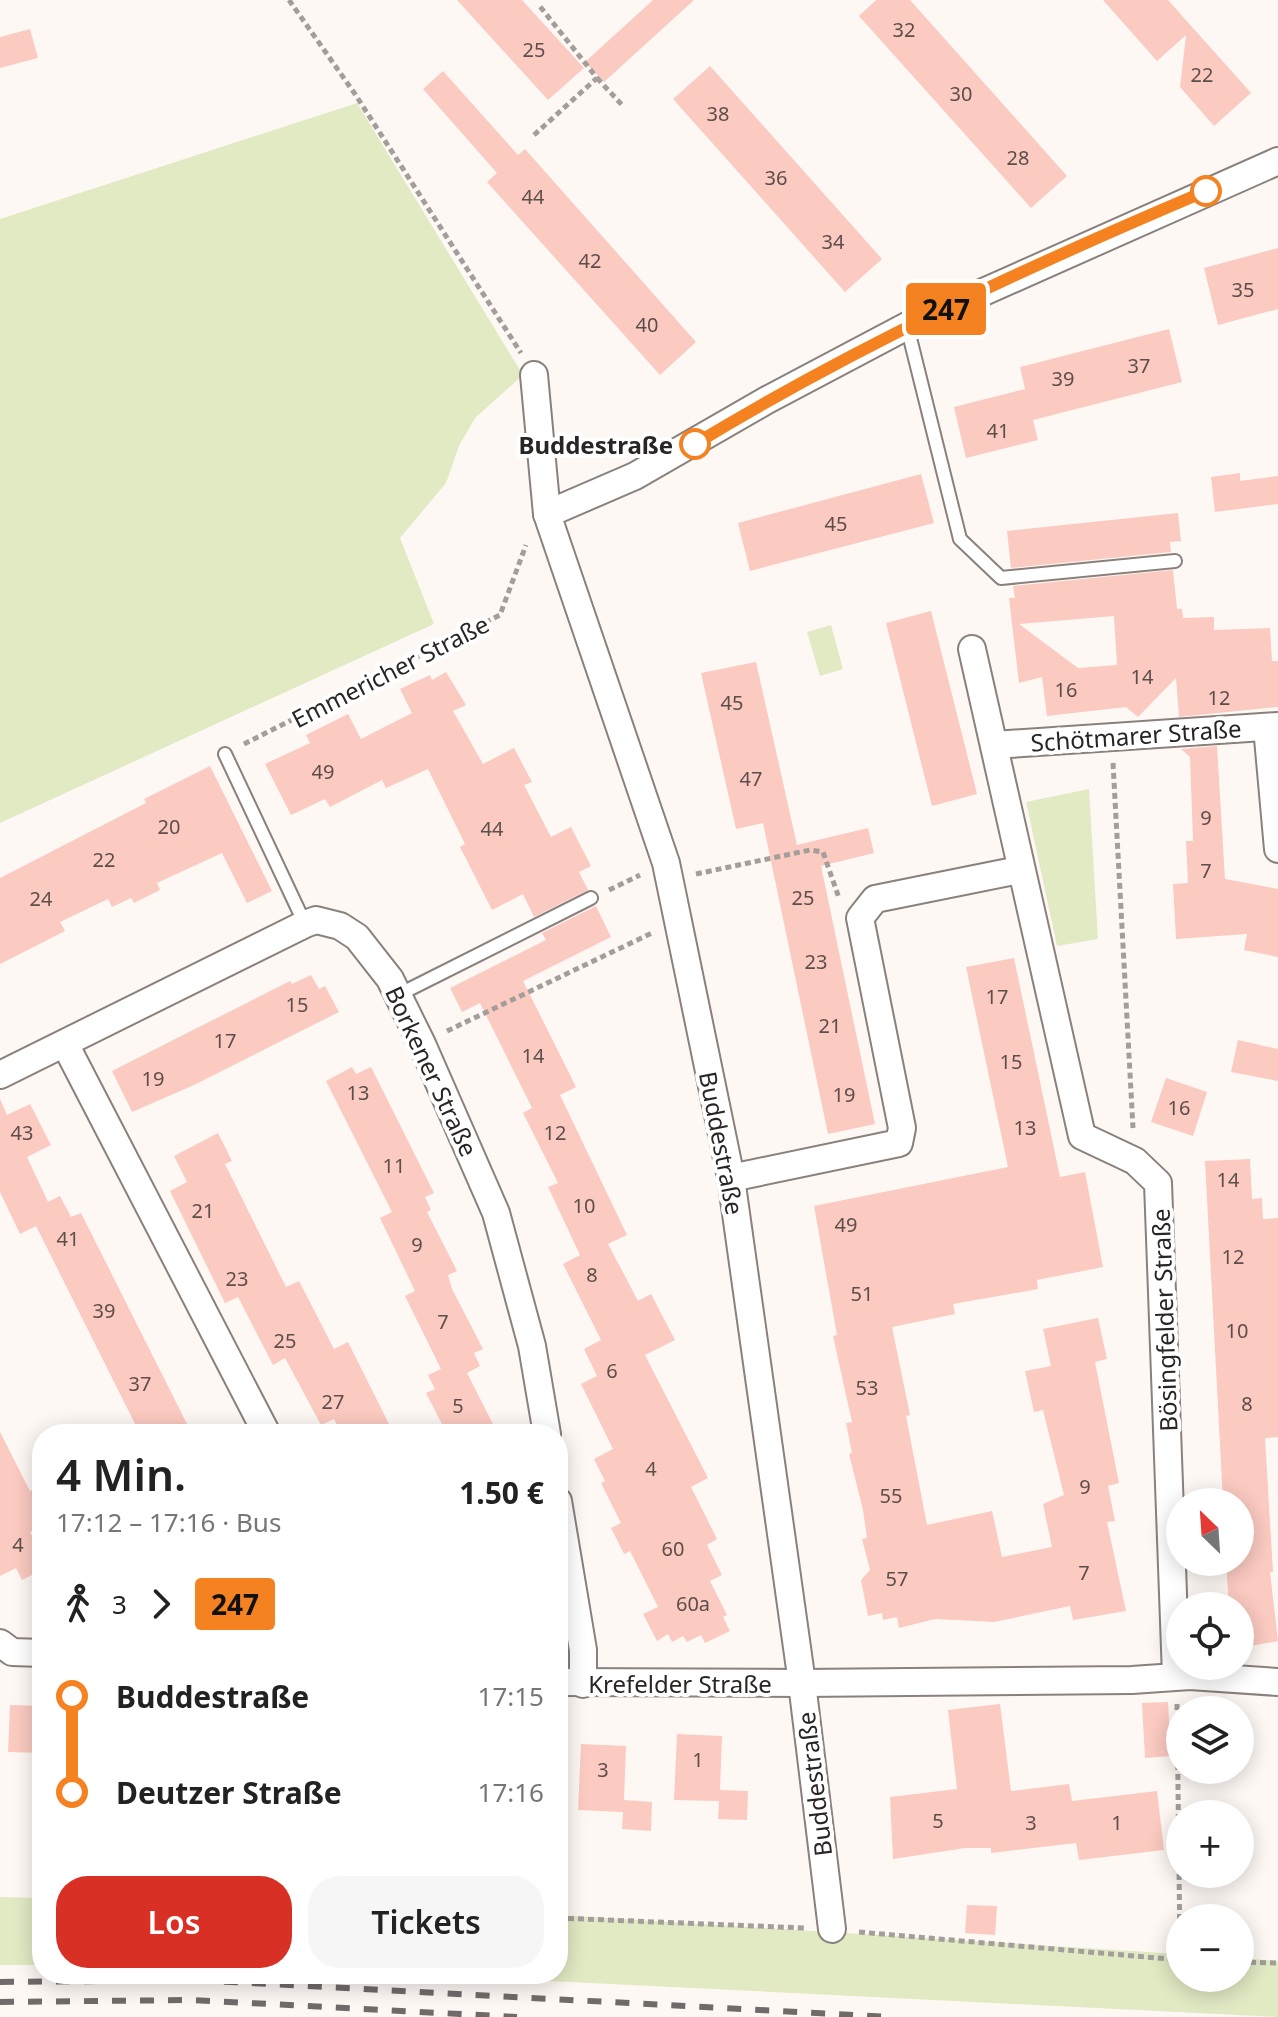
<!DOCTYPE html>
<html lang="de">
<meta charset="utf-8">
<style>
body{margin:0;font-family:"Noto Sans",sans-serif;background:#f6f6f6;color:#222;height:100vh;display:flex;flex-direction:column;font-size:30px;white-space:nowrap}
*{box-sizing:border-box;margin:0}
p{font-size:26px;color:#767676}
.icon{flex:none;width:44px;height:44px;fill:none;stroke:currentColor;stroke-width:2;stroke-linecap:round;stroke-linejoin:round}
.map{position:relative;flex:1;overflow:hidden}
.details{position:absolute;left:32px;top:1424px;width:536px;height:560px;display:flex;flex-direction:column;background:#fff;border-radius:32px;box-shadow:0 4px 20px #0003}
.details>*{flex:none}
.badge{padding:0 16px;border-radius:6px;font-size:28px;line-height:52px}
.needle{width:52px;rotate:335deg}
.fabs{position:absolute;left:1166px;top:1488px;display:grid;gap:16px}
.fabs a{display:grid;place-items:center;width:88px;height:88px;border-radius:50%;background:#fff;box-shadow:0 4px 20px #0003;font-size:40px}
.map>.badge{position:absolute;translate:-50% -50%;box-shadow:0 0 0 4px #fff}
.legs{display:flex;align-items:center;gap:12px;height:88px;padding:0 24px;font-size:26px}
.legs p{margin-inline-start:auto}
.overview{display:flex;align-items:center;justify-content:space-between;height:136px;padding:0 24px}
h1{font-size:44px;font-weight:600;line-height:60px}
.primary-button{display:flex;gap:16px;margin-top:auto;padding:16px 24px}
.primary-button a{flex:1;height:92px;border-radius:32px;background:#d93025;color:#fff;font-size:32px;font-weight:600;line-height:92px;text-align:center}
.primary-button a+a{background:#f6f6f6;color:#222}
ul{padding:0 24px;list-style:none}
li{display:flex;align-items:center;gap:28px;height:96px;font-size:30px}
li i{display:grid;place-items:center;width:12px;height:100%;margin:0 10px;background:currentColor}
li i::after{content:'';width:20px;height:20px;margin:-10px;border:6px solid;border-radius:50%;background:#fff}
li p{margin-inline-start:auto}
li:first-child i{background:linear-gradient(#0000 50%,currentColor 0)}
li:last-child i{background:linear-gradient(currentColor 50%,#0000 0)}
.map>svg:first-child{display:block}
.green{fill:#e1eac3}
.building{fill:#fbcac1;fill-rule:evenodd}
.lines{fill:none;stroke-linecap:round;stroke-linejoin:round}
.lane-casing{stroke:#8a807c;stroke-width:16}
.street-casing{stroke:#8a807c;stroke-width:30}
.path{stroke:#a39e9c;stroke-width:5;stroke-dasharray:6 4;stroke-linecap:butt}
.lane{stroke:#fff;stroke-width:12}
.street{stroke:#fff;stroke-width:26}
.rail{stroke:#706b6a;stroke-width:6;stroke-dasharray:14 14;stroke-linecap:butt}
.line-1-casing{stroke:#fff;stroke-width:18}
.line-1{stroke:#f58220;stroke-width:12}
.stop-1-dot{fill:#fff;stroke:#f58220;stroke-width:4}
.labels{text-anchor:middle;dominant-baseline:central;stroke-width:8;stroke-linejoin:round;paint-order:stroke}
.number-label{font-size:20px;fill:#5e4e4b}
.stop-label{font-size:24px;font-weight:bold;fill:#292524;stroke:#fff;text-anchor:end}
.street-label{font-size:24px;fill:#292524;stroke:#fff}
</style>
<div class="map">
<svg width="1278" height="2017" viewBox="0 0 1278 2017">
<rect width="100%" height="100%" fill="#fef8f5"/>
<g class="green">
<path d="M357,103L523,375L475,418L459,446L446,483L400,538L434,624L0,823V219Z"/>
<path d="M831,625L843,669L820,676L807,632Z"/>
<path d="M1089,789L1098,939L1057,946L1026,802Z"/>
<path d="M0,1897L42,1898V1965H0Z"/>
<path d="M558,1915L1180,1954V1978H1240V1958L1278,1961V2017L407,1974H558Z"/>
</g>
<g class="building">
<path d="M457,0H522L584,68L548,100Z"/>
<path d="M653,0H694L604,82L585,62Z"/>
<path d="M876,0H910L1067,176L1031,208L859,16Z"/>
<path d="M1103,0H1168L1251,93L1214,126L1180,87L1186,35L1157,61Z"/>
<path d="M30,29L38,58L0,68V37Z"/>
<path d="M710,66L882,259L845,292L673,99Z"/>
<path d="M443,71L518,155L525,149L696,342L660,375L487,182L497,173L423,89Z"/>
<path d="M1278,248V309L1218,325L1204,268Z"/>
<path d="M1169,329L1182,382L1033,420L1038,440L966,458L954,407L1025,389L1020,367Z"/>
<path d="M1240,473V481L1278,476V504L1215,512L1211,477Z"/>
<path d="M921,474L934,523L750,571L738,523Z"/>
<path d="M1178,513L1181,541L1170,542L1171,552L1011,568L1007,531Z"/>
<path d="M1173,570L1177,609H1182L1183,618L1214,617V630L1270,628L1272,661H1278V707L1179,717L1176,678L1138,717L1126,707L1047,716L1042,677L1019,683L1009,598H1015L1013,586ZM1114,616L1117,665L1078,668L1019,624Z"/>
<path d="M931,611L977,794L932,806L886,623Z"/>
<path d="M756,662L797,845L868,828L874,853L821,866L875,1124L828,1134L763,823L736,829L701,673Z"/>
<path d="M446,672L466,705L453,711L483,764L514,748L532,782L524,785L551,837L571,827L591,866L579,872L588,890L534,917L523,894L492,910L460,847L465,844L428,769L386,788L382,780L330,807L325,799L291,815L265,764L310,743L306,735L348,714L361,739L412,713L400,689L430,675L432,680Z"/>
<path d="M1217,746L1225,879L1278,889V957L1244,950L1247,934L1176,939L1173,884L1188,883L1186,841H1193L1190,757L1181,749Z"/>
<path d="M210,766L272,891L247,903L222,853L157,883L160,890L134,903L131,898L112,907L108,899L60,922L65,931L0,964V878L146,803L144,799Z"/>
<path d="M596,906L611,937L523,981L576,1087L560,1095L627,1235L608,1244L638,1301L651,1294L675,1340L645,1355L708,1478L691,1487L717,1539L707,1545L722,1575L710,1581L727,1615L723,1617L730,1631L705,1643L701,1635L687,1642L683,1636L672,1642L668,1634L657,1641L643,1614L658,1607L630,1551L624,1554L611,1528L621,1523L601,1483L605,1481L594,1459L613,1449L581,1384L597,1376L584,1349L601,1340L563,1264L580,1255L548,1187L558,1183L523,1113L532,1108L480,1003L462,1012L450,988L546,940L542,933Z"/>
<path d="M1014,958L1060,1177L1085,1172L1103,1267L1037,1280L1038,1289L953,1304L955,1314L892,1327L910,1415L906,1416L927,1525L992,1511L1002,1557L1052,1547L1043,1504L1064,1495L1043,1410L1034,1412L1025,1371L1051,1366L1043,1329L1098,1318L1107,1359L1095,1362L1119,1483L1108,1486L1115,1521L1107,1522L1126,1611L1073,1620L1070,1606L994,1622L935,1619L899,1628L897,1617L883,1620L882,1613L868,1616L861,1580L870,1570L862,1539L867,1538L863,1510L849,1454L852,1453L846,1423L852,1422L833,1336L837,1335L814,1206L1008,1167L966,967Z"/>
<path d="M311,975L319,989L325,986L339,1012L194,1085L132,1112L112,1071L290,981L292,984Z"/>
<path d="M1238,1040L1278,1049V1081L1231,1072Z"/>
<path d="M352,1067L356,1074L371,1067L434,1193L425,1197L431,1210L427,1212L457,1271L448,1275L452,1289L483,1349L474,1353L480,1366L467,1373L498,1434H447L426,1393L435,1389L428,1375L441,1369L405,1296L415,1291L380,1218L392,1212L326,1081Z"/>
<path d="M1166,1078L1207,1092L1193,1136L1151,1122Z"/>
<path d="M0,1099L7,1115L30,1104L51,1145L27,1157L48,1202L60,1196L71,1217L81,1213L192,1434H140L36,1226L20,1234L0,1192Z"/>
<path d="M218,1133L232,1161L225,1164L286,1287L299,1281L334,1349L348,1342L389,1424L369,1434H341L334,1419L321,1425L285,1358L273,1365L238,1297L225,1303L170,1191L187,1182L174,1156Z"/>
<path d="M1250,1159L1252,1199L1262,1198L1263,1219L1278,1218V1437L1265,1438L1273,1572H1270L1278,1641L1240,1648V1606H1229L1226,1562H1240V1500L1223,1501L1205,1161Z"/>
<path d="M0,1432L30,1491L42,1485V1526L30,1532L42,1555V1570L22,1580L16,1568L0,1576Z"/>
<path d="M1168,1702L1171,1756L1145,1758L1142,1703Z"/>
<path d="M1000,1704L1011,1791L1069,1784L1072,1801L1157,1791L1164,1850L1079,1860L1076,1843L991,1853V1848H965L893,1859L890,1797L957,1789L948,1710Z"/>
<path d="M10,1705L42,1706V1753L8,1752Z"/>
<path d="M677,1734L722,1736L720,1790L748,1791L747,1820L718,1819L719,1801L674,1800Z"/>
<path d="M581,1744L626,1746L624,1800L652,1802L651,1831L622,1829L623,1812L578,1810Z"/>
<path d="M967,1905L997,1906L995,1935L965,1933Z"/>
</g>
<g class="lines">
<g class="lane-casing">
<g id="lane">
<path d="M907,326L960,539L1001,578L1175,561"/>
<path d="M225,754L305,924"/>
<path d="M398,995L591,898"/>
</g>
</g>
<g class="street-casing">
<g id="street">
<path d="M534,375L547,514L666,863L731,1178L802,1683L832,1929"/>
<path d="M547,514L635,476L767,400L907,326L1278,161"/>
<path d="M972,649L1082,1136L1135,1161L1158,1183L1176,1676"/>
<path d="M1267,727L1278,849"/>
<path d="M994,745L1278,726"/>
<path d="M65,1044L267,1434"/>
<path d="M0,1075L305,924L316,920L340,926L357,937L390,979L422,1044L496,1213L532,1346L547,1434"/>
<path d="M731,1178L899,1143L902,1128L860,918L875,899L1019,870"/>
<path d="M558,1501L583,1650V1684"/>
<path d="M0,1643L12,1652L42,1653"/>
<path d="M558,1682L802,1683L1132,1680L1190,1676L1278,1682"/>
</g>
</g>
<g class="path">
<path d="M289,0L355,94L521,353"/>
<path d="M597,78L623,106"/>
<path d="M534,135L597,78L538,4"/>
<path d="M244,744L500,615L526,545"/>
<path d="M1113,763L1133,1128"/>
<path d="M696,874L810,850L823,852L839,898"/>
<path d="M609,890L640,875"/>
<path d="M447,1031L654,932"/>
<path d="M1177,1704L1180,1951"/>
<path d="M558,1918L805,1928"/>
<path d="M859,1932L1180,1960"/>
<path d="M1240,1962L1278,1963"/>
</g>
<use href="#lane" class="lane"/>
<use href="#street" class="street"/>
<g class="rail">
<path d="M0,1982L193,1980L892,2017"/>
<path d="M0,2002L192,2000L517,2017"/>
</g>
</g>
<g class="lines">
<g class="line-1-casing">
<path id="line-1" d="M695,444C858,345 1031,265 1206,191"/>
</g>
<use href="#line-1" class="line-1"/>
</g>
<g class="stop-1-dot">
<circle cx="1206" cy="191" r="14"/>
<circle cx="695" cy="444" r="14"/>
</g>
<g class="labels">
<g class="number-label">
<text x="904" y="29">32</text>
<text x="534" y="49">25</text>
<text x="1202" y="74">22</text>
<text x="961" y="93">30</text>
<text x="718" y="113">38</text>
<text x="1018" y="157">28</text>
<text x="776" y="177">36</text>
<text x="533" y="196">44</text>
<text x="833" y="241">34</text>
<text x="590" y="260">42</text>
<text x="1243" y="289">35</text>
<text x="647" y="324">40</text>
<text x="1139" y="365">37</text>
<text x="1063" y="378">39</text>
<text x="998" y="430">41</text>
<text x="836" y="523">45</text>
<text x="1142" y="676">14</text>
<text x="1066" y="689">16</text>
<text x="1219" y="697">12</text>
<text x="732" y="702">45</text>
<text x="323" y="771">49</text>
<text x="751" y="778">47</text>
<text x="1206" y="817">9</text>
<text x="169" y="826">20</text>
<text x="492" y="828">44</text>
<text x="104" y="859">22</text>
<text x="1206" y="870">7</text>
<text x="803" y="897">25</text>
<text x="41" y="898">24</text>
<text x="816" y="961">23</text>
<text x="997" y="996">17</text>
<text x="297" y="1004">15</text>
<text x="830" y="1025">21</text>
<text x="225" y="1040">17</text>
<text x="533" y="1055">14</text>
<text x="1011" y="1061">15</text>
<text x="153" y="1078">19</text>
<text x="358" y="1092">13</text>
<text x="844" y="1094">19</text>
<text x="1179" y="1107">16</text>
<text x="1025" y="1127">13</text>
<text x="22" y="1132">43</text>
<text x="555" y="1132">12</text>
<text x="394" y="1165">11</text>
<text x="1228" y="1179">14</text>
<text x="584" y="1205">10</text>
<text x="203" y="1210">21</text>
<text x="846" y="1224">49</text>
<text x="68" y="1238">41</text>
<text x="417" y="1244">9</text>
<text x="1233" y="1256">12</text>
<text x="592" y="1274">8</text>
<text x="237" y="1278">23</text>
<text x="862" y="1293">51</text>
<text x="104" y="1310">39</text>
<text x="443" y="1321">7</text>
<text x="1237" y="1330">10</text>
<text x="285" y="1340">25</text>
<text x="612" y="1370">6</text>
<text x="140" y="1383">37</text>
<text x="867" y="1387">53</text>
<text x="333" y="1401">27</text>
<text x="1247" y="1403">8</text>
<text x="458" y="1405">5</text>
<text x="651" y="1468">4</text>
<text x="1085" y="1486">9</text>
<text x="891" y="1495">55</text>
<text x="18" y="1544">4</text>
<text x="673" y="1548">60</text>
<text x="1084" y="1572">7</text>
<text x="897" y="1578">57</text>
<text x="693" y="1603">60a</text>
<text x="698" y="1759">1</text>
<text x="603" y="1769">3</text>
<text x="938" y="1820">5</text>
<text x="1031" y="1822">3</text>
<text x="1117" y="1822">1</text>
</g>
<g class="stop-label">
<text x="673" y="444">Buddestraße</text>
</g>
<g class="street-label">
<text transform="translate(390 671) rotate(-27)">Emmericher Straße</text>
<text transform="translate(1136 735) rotate(-4)">Schötmarer Straße</text>
<text transform="translate(432 1071) rotate(65)">Borkener Straße</text>
<text transform="translate(722 1143) rotate(79)">Buddestraße</text>
<text transform="translate(1164 1320) rotate(-92)">Bösingfelder Straße</text>
<text x="680" y="1683">Krefelder Straße</text>
<text transform="translate(814 1784) rotate(-97)">Buddestraße</text>
</g>
</g>
</svg>
<div class="fabs">
<a><svg class="needle" viewBox="-14 -14 28 28"><path d="M0-13l5 13h-10z" fill="#e53935"/><path d="M0 13l5-13h-10z" fill="#767676"/></svg></a>
<a><svg class="icon" aria-label="locate" viewBox="0 0 24 24"><circle cx="12" cy="12" r="6"/><path d="M12 2v4M12 18v4M2 12h4M18 12h4"/></svg></a>
<a><svg class="icon" aria-label="layers" viewBox="0 0 24 24"><path d="M12 4l9 5-9 5-9-5zM3 14l9 5 9-5"/></svg></a>
<a>+</a>
<a>−</a>
</div>
<b class="badge" style="left:946px;top:309px;background:#f58220;color:#111">247</b>
<section class="details">
<div class="overview"><div><h1>4 Min.</h1><p>17:12 – 17:16 · Bus</p></div><b>1.50 €</b></div>
<div class="legs"><svg class="icon" aria-label="walk" viewBox="0 0 24 24"><circle cx="13" cy="4" r="2"/><path d="M13 8l-2 6 4 7M11 14l-3 7M7 12l3-4h3l4 4"/></svg>3<svg class="icon" aria-label="forward" viewBox="0 0 24 24"><path d="M9 5l7 7-7 7"/></svg><b class="badge" style="background:#f58220;color:#111">247</b></div>
<ul>
<li><i style="color:#f58220"></i><b>Buddestraße</b><p>17:15</p></li>
<li><i style="color:#f58220"></i><b>Deutzer Straße</b><p>17:16</p></li>
</ul>
<div class="primary-button"><a>Los</a><a>Tickets</a></div>
</section>
</div>
